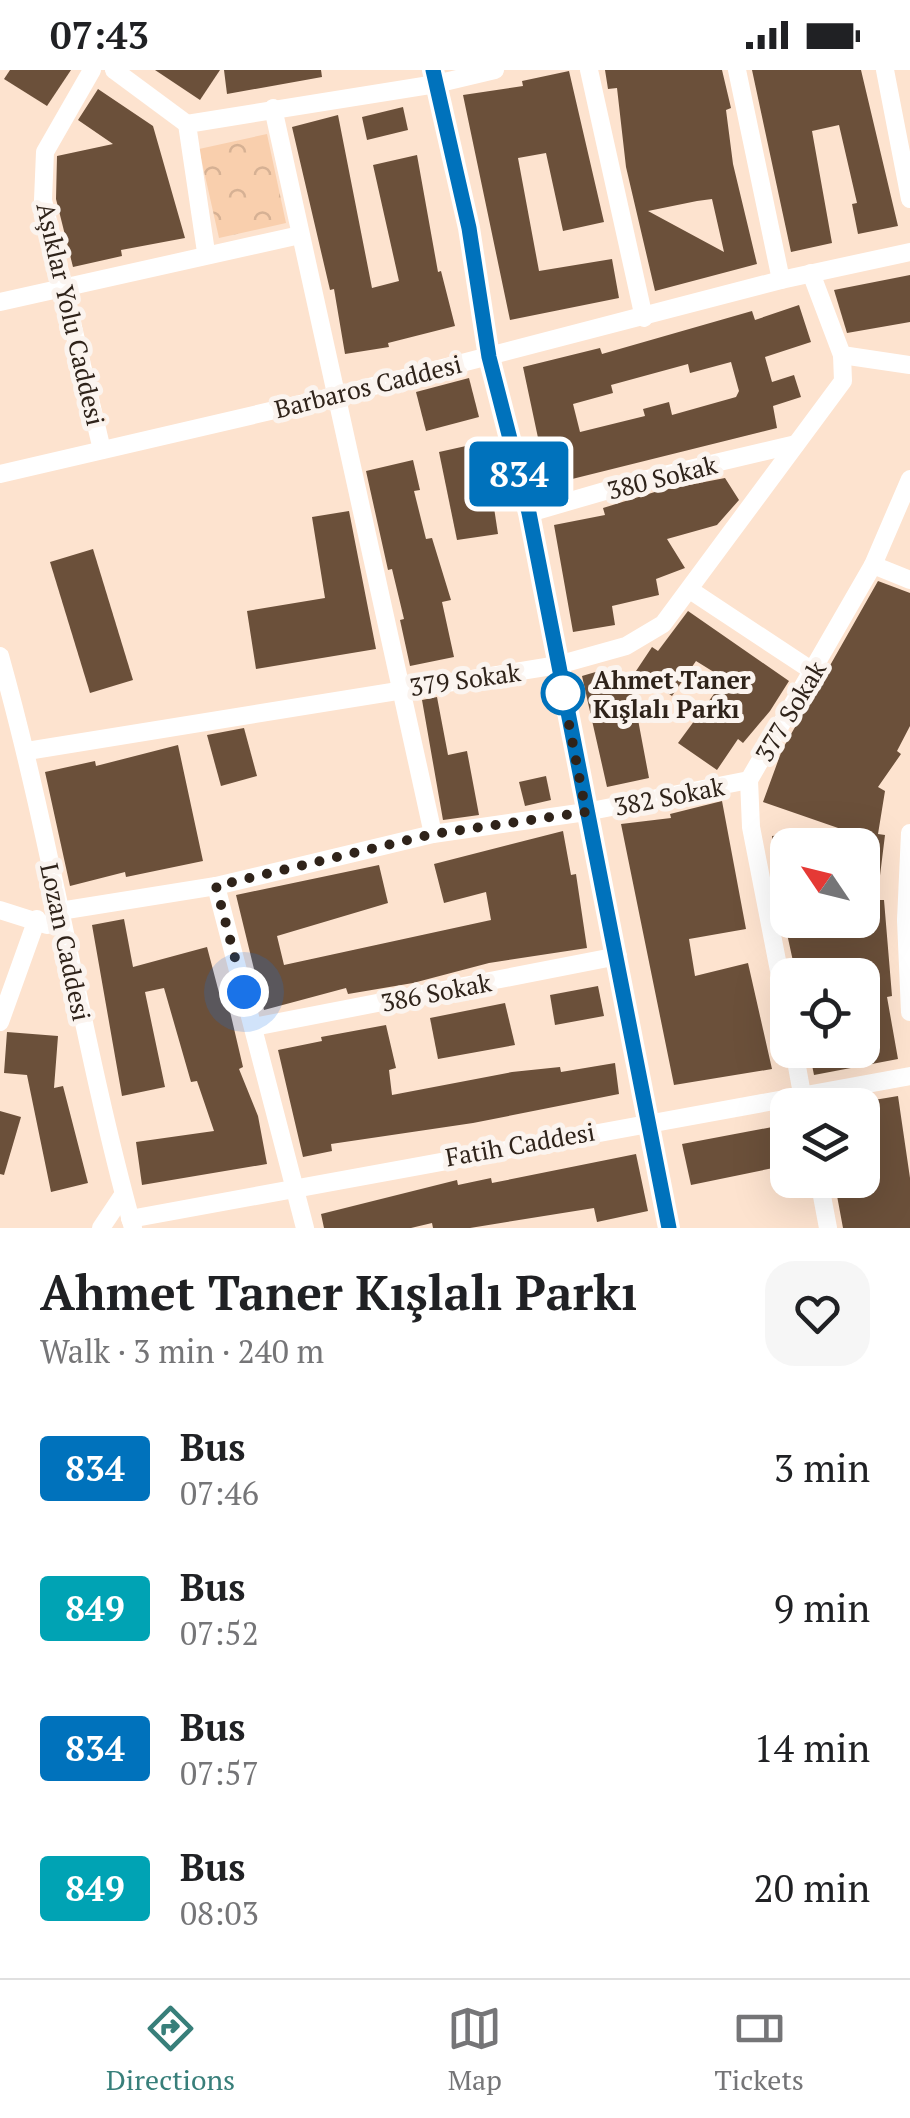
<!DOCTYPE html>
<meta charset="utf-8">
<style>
body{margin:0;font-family:"PT Serif",serif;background:#f6f6f6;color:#202124;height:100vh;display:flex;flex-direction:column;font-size:38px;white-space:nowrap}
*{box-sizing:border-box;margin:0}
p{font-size:32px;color:#757577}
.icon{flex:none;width:55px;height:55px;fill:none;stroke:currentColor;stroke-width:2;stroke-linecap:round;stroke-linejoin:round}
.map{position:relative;height:1158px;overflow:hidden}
.drawer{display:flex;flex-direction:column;background:#fff;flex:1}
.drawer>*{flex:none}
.badge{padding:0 20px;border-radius:8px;font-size:35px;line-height:65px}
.needle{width:65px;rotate:305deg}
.buttons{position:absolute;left:770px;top:758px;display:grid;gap:20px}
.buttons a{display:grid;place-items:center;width:110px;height:110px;border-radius:20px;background:#fff;box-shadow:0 10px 40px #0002;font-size:50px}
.you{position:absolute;width:50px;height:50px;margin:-25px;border:8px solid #fff;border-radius:50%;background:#1a73e8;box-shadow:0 0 0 15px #1a73e833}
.map>.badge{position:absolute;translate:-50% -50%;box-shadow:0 0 0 5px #fff}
.round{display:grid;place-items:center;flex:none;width:105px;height:105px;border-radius:30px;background:#f6f6f6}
.summary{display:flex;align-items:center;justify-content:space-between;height:170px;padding:0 40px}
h1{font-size:48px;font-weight:600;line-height:75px}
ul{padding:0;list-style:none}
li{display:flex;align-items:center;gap:30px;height:140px;padding:0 40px}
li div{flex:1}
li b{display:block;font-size:38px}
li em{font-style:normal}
li .badge{min-width:110px;font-weight:700;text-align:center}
.status{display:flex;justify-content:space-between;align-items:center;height:70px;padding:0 50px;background:#fff;direction:ltr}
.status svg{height:28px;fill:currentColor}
.dock{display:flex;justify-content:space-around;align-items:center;height:140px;border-top:2px solid #e0e0e0;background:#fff;font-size:28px;color:#757577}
.dock a{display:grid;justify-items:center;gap:5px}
.dock .active{color:#387f7a}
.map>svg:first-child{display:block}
.park{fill:url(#park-crowns)}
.building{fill:#6b503a;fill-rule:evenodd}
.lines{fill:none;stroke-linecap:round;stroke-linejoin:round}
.minor{stroke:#fff;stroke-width:18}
.line-casing{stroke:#fff;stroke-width:22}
.line{stroke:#0072bc;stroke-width:15}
.walk{stroke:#2f231a;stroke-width:10;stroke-dasharray:0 18}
.stop-dot{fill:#fff;stroke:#0072bc;stroke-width:5}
.labels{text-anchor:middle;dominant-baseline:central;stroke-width:10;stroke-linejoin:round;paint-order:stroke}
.street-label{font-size:25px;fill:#2f231a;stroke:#fbf4ef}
.stop-label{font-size:25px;font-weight:bold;fill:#2f231a;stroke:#fbf4ef;text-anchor:start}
</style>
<div class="status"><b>07:43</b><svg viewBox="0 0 49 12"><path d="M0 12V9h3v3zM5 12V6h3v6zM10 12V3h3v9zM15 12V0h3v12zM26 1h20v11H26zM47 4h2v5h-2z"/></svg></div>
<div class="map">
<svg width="910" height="1158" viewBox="0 0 910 1158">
<defs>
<pattern id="park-crowns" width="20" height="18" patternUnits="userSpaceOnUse" patternTransform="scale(2.5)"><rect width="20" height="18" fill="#f9cfad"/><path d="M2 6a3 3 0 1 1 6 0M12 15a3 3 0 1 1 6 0" fill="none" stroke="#d6b194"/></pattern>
</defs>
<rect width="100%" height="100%" fill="#fde3cf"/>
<path class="park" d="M267,64L286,153L219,168L199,79Z"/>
<g class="building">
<path d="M10,0H71L47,36L4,9Z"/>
<path d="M155,0H220L200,30Z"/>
<path d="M224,0H321L322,7L227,24Z"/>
<path d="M605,0H722L731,38L726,40L733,94L757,194L655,221L626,97L617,18L608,19ZM712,129L724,182L648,141L697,131Z"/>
<path d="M752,0H861L898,156L858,164L852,134L857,133L839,55L812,61L832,173L791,182Z"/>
<path d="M569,1L604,152L563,161L546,83L518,88L539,201L612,189L619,228L510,250L463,25L523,16L522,11Z"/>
<path d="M98,19L153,56L185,168L121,180L122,186L73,197L56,129L57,86L113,74L78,50Z"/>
<path d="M403,37L408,60L367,70L362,47Z"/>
<path d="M338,45L372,218L399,211L373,95L417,85L438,202L441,201L455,256L388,273L389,277L345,284L334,219L330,220L292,57Z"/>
<path d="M910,205V252L847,263L834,220Z"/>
<path d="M799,235L811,272L765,287L772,312L794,305L801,327L773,336L777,358L548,415L523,297L600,278L602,284L752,241L755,250ZM731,292L739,321L736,327L672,345L669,332L643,339L645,346L580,362L573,334L613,323L611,315L688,294L690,303Z"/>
<path d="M469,308L479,347L426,361L416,322Z"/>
<path d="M484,372L498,464L457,470L439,382Z"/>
<path d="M413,390L420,420L414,421L426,469L432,468L451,530L442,532L454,587L410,596L400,550L404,549L392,499L388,500L366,401Z"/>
<path d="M725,408L739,430L717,455L667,469L685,498L656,509L659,525L612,536L615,555L573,562L554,455L605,445L603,438L658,421Z"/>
<path d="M349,441L376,579L256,599L247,541L325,528L312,447Z"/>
<path d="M93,479L133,610L90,623L50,492Z"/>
<path d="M878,511L910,523V656L897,681L901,684L878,717L885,721L878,764L885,765L877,830H884L892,926L887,927L898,989L814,1005L809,980H862V905H796L784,850H862V775H788V820L778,821L772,766L841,759L763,732L782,680Z"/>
<path d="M688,541L789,611L770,641L743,673L738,669L717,700L678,673L725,609L696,591L672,626L636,601L652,577L658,581Z"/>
<path d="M616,596L640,638L636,639L649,708L607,717L582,606Z"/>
<path d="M437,627L448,685L467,681L479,745L443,750L422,630Z"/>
<path d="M244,658L257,706L221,716L207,665Z"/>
<path d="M178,675L203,791L126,807L125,802L70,816L45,702L95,691L96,696Z"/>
<path d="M546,706L551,730L525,736L519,712Z"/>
<path d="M722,731L746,859L689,869L695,906L748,893L772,999L674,1015L621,754L671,748L670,744Z"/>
<path d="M563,761L571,805L576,804L587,878L489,893L413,913L348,924L346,918L264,940L236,825L379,795L388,833L277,866L284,895L491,850L486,822L444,833L434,794Z"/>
<path d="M124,849L133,897L207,877L222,934L228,933L243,997L239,999L258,1046L267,1094L142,1115L136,1072L214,1061L197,1011L191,1012L164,918L145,922L165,1017L122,1026L92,855Z"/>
<path d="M598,916L604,946L555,955L550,925Z"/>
<path d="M505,933L515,975L438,989L430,948Z"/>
<path d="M386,955L396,998L389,1000L392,1025L512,1002L560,997L561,1002L615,993L619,1024L473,1053L331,1074L332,1081L303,1087L278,980L322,971L321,967Z"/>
<path d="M7,962L58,966L54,1018L63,1016L88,1113L51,1122L27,1005L4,1003Z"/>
<path d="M898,1026L910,1108V1158H843L835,1115L862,1110V1032Z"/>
<path d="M0,1041L21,1047L4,1105L0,1104Z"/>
<path d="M788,1054V1095L691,1115L682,1074Z"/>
<path d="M636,1084L648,1141L597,1152L594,1138L470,1158H433L432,1153L411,1158H324L321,1144L457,1110L458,1115L491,1108L492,1113Z"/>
</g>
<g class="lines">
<g class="minor">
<path d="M92,0L45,82L43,130L102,380"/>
<path d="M114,0L187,54"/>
<path d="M433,0L469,158L489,287L529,443L669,1158"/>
<path d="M589,0L644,248"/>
<path d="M737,0L781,210"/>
<path d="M885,0L910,129"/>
<path d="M273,38L433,764"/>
<path d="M206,182L187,54L436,14L495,0"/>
<path d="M0,232L300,165"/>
<path d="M842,285L910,295"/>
<path d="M0,404L335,326L781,210L910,182"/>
<path d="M529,443L643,410L796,374"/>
<path d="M873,495L910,510"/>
<path d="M690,520L814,602"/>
<path d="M0,586C53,775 81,969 133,1158"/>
<path d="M27,681L558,595L626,576L663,554L843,311L842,285L811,203"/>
<path d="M910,763L906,850L910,942"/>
<path d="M216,816L305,1158"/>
<path d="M0,840L47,855"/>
<path d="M60,841L216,816L433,764L586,742L749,710"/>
<path d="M788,947L751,757L749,710L873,495L910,409"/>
<path d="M0,952L37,849"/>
<path d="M254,957L618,886"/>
<path d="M794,980L804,1035"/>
<path d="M819,1110L828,1158"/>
<path d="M130,1149L910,1006"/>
<path d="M101,1158L123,1125"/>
</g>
</g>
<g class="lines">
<g class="line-casing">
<path id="line" d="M433,0L469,158L489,287L529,443L669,1158"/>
</g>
<use href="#line" class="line"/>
<path class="walk" d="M244,922L216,816L433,764L586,742L563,623"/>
</g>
<circle class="stop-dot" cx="563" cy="623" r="20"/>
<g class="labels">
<g class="street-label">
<text transform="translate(71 244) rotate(77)">Aşıklar Yolu Caddesi</text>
<text transform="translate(368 316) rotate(-14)">Barbaros Caddesi</text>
<text transform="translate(662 407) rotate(-14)">380 Sokak</text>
<text transform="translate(465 609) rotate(-8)">379 Sokak</text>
<text transform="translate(790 641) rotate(-59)">377 Sokak</text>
<text transform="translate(669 726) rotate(-11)">382 Sokak</text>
<text transform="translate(66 872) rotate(78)">Lozan Caddesi</text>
<text transform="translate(436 922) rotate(-11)">386 Sokak</text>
<text transform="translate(520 1074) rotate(-10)">Fatih Caddesi</text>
</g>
<g class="stop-label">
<text x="593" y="609">Ahmet Taner<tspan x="593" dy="29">Kışlalı Parkı</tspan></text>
</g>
</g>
</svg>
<div class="buttons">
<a><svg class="needle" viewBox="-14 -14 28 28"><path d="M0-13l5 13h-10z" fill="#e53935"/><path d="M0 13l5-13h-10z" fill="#757577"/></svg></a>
<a><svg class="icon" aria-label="locate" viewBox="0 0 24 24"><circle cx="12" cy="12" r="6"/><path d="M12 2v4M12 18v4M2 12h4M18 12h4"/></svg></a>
<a><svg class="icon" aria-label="layers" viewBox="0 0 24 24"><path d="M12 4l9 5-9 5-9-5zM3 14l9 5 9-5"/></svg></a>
</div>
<div class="you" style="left:244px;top:922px"></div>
<b class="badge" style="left:519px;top:404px;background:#0072bc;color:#fff">834</b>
</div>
<section class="drawer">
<div class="summary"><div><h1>Ahmet Taner Kışlalı Parkı</h1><p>Walk · 3 min · 240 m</p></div><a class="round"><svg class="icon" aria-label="heart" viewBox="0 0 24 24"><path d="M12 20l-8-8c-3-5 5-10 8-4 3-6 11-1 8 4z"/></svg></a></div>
<ul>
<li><span class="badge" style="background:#0072bc;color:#fff">834</span><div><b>Bus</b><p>07:46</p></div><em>3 min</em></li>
<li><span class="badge" style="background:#00a3b4;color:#fff">849</span><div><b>Bus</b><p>07:52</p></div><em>9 min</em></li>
<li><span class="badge" style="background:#0072bc;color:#fff">834</span><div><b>Bus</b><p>07:57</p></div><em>14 min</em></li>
<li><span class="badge" style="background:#00a3b4;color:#fff">849</span><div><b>Bus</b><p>08:03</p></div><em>20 min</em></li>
</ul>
</section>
<nav class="dock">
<a class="active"><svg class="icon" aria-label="directions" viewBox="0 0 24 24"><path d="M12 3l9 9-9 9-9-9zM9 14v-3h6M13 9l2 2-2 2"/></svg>Directions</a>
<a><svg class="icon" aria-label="map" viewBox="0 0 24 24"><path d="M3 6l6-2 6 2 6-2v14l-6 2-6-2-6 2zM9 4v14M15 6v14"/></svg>Map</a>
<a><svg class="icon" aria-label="tickets" viewBox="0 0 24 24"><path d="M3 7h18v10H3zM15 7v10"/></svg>Tickets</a>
</nav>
